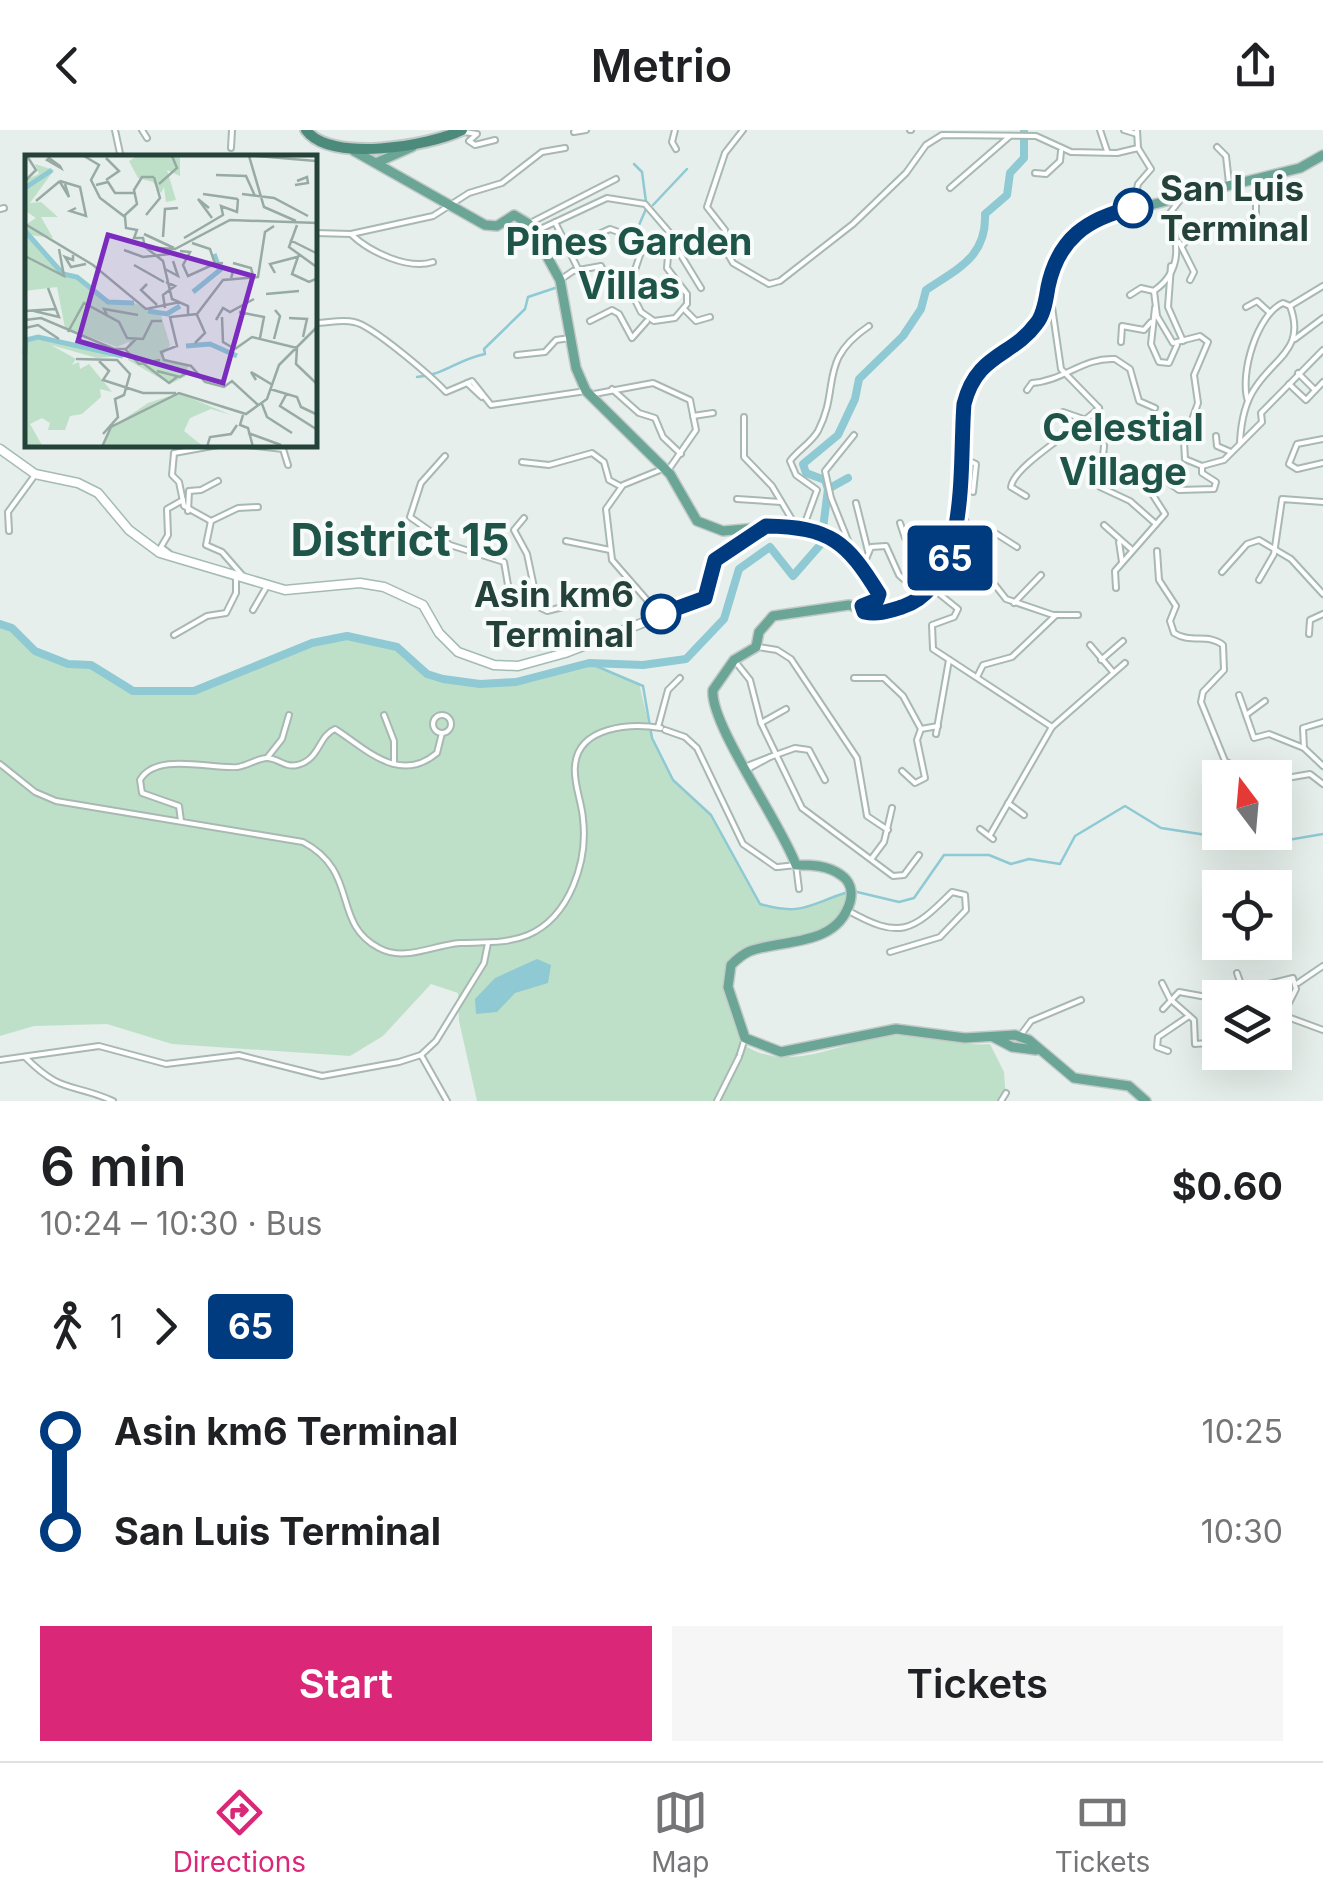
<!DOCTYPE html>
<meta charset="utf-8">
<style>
body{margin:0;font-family:Inter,sans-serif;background:#f6f6f6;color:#202124;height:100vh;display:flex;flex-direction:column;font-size:38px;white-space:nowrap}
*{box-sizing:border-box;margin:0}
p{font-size:32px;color:#757577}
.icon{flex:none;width:55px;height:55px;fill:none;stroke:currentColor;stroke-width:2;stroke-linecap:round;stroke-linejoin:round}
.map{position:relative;height:971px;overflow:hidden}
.sheet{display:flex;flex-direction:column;background:#fff;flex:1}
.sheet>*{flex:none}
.badge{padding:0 20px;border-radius:8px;font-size:35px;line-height:65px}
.needle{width:65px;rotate:344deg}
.controls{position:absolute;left:1202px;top:630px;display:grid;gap:20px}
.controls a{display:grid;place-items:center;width:90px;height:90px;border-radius:0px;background:#fff;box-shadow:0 10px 40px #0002;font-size:50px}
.map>.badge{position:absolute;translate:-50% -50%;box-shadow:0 0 0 5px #fff}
.legs{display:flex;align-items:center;gap:15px;height:110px;padding:0 40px;font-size:32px}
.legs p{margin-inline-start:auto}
.overview{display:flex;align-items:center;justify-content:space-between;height:170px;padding:0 40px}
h1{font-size:55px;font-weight:600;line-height:75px}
.button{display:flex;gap:20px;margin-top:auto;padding:20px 40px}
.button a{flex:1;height:115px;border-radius:0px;background:#db2777;color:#fff;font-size:40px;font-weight:600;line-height:115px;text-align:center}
.button a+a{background:#f6f6f6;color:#202124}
ul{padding:0 40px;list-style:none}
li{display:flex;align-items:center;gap:35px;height:100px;font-size:38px}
li i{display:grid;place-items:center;width:15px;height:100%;margin:0 12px;background:currentColor}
li i::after{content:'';width:25px;height:25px;margin:-12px;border:8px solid;border-radius:50%;background:#fff}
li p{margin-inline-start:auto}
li:first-child i{background:linear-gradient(#0000 50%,currentColor 0)}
li:last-child i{background:linear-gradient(currentColor 50%,#0000 0)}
header{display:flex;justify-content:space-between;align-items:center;height:130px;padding:0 40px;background:#fff;font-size:45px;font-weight:600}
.tabs{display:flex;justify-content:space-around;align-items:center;height:140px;border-top:2px solid #e0e0e0;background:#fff;font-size:28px;color:#757577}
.tabs a{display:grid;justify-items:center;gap:5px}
.tabs .on{color:#db2777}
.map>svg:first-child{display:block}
.green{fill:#bfe0c8}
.water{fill:#8ec9d4}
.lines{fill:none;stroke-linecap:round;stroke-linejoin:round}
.stream{stroke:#8ec9d4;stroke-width:2.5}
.river{stroke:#8ec9d4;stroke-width:8}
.minor-tunnel{stroke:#bfccc8;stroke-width:4;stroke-dasharray:4 2;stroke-linecap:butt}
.minor-casing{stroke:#a8b8b2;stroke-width:8}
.secondary-casing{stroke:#a4bbb3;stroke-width:11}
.primary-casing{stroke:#c2cac8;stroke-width:12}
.trunk-casing{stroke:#c2cac8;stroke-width:14}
.minor{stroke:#fff;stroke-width:4}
.secondary{stroke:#fff;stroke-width:8}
.primary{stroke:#6aa596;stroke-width:9}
.trunk{stroke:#4c8a7c;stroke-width:10}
.line-1-casing{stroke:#fff;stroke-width:22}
.line-1{stroke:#003b80;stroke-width:15}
.stop-1-dot{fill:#fff;stroke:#003b80;stroke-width:5}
.labels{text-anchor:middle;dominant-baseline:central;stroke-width:8;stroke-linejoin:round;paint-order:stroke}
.stop-label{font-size:35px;font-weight:bold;fill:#24423a;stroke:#f7fbf9;text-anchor:start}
.neighbourhood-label{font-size:38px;font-weight:bold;fill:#1f5548;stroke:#f7fbf9}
.district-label{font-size:45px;font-weight:bold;fill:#1f5548;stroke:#f7fbf9}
.inset-river{fill:none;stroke:#8ec9d4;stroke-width:5}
.inset-road{fill:none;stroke:#98aaa4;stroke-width:2.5}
.view{fill:#7b2cbf;fill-opacity:0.15;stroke:#7b2cbf;stroke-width:5}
.inset-edge{fill:none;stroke:#24423a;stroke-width:5}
</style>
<header><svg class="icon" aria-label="back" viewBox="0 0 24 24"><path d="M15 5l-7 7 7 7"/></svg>Metrio<svg class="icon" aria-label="share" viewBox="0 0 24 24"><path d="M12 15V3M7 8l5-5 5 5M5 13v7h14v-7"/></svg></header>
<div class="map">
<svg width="1323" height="971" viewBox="0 0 1323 971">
<rect width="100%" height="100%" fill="#e6efeb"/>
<path class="green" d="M0,494L12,498L35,521L68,534L91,535L133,561L162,564L212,556L312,513L347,506L397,517L427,544L443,549L480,554L516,552L589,533L639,553L652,608L673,650L711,685L760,774C802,786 808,775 846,763L847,768C833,810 791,803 757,817C747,821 738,828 728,834L725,859L742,914C793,948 849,905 903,905C932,905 960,917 990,914L1004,942L1006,971H477L459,891L458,863L431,854L383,906L350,926L172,914L107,894L34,896L0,906Z"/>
<path class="water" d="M537,829L551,835L548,853L515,863L497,882L476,884L475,869L495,848Z"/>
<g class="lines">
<g class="stream">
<path d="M634,34L642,42L646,72"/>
<path d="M653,75L687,39"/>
<path d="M636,102L646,79"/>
<path d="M417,247C445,245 456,230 485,224L484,219L525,179L528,167L555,158"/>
<path d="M589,533L643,556L652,608L673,650L711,685L760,774C801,786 808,775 845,763"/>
<path d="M853,761L899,772L914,768L944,725H989L1011,734L1029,729L1060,734L1075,706L1125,676L1161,698L1226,708L1235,704L1282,711L1323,704"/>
</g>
<g class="river">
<path d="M828,359L848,348"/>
<path d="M0,494L12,498L35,521L68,534L91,535L133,561H194L312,513L347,506L397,517L427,544L443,549L480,554L516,552L589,533L643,535L686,529L724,489L739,439L770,417L793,446L821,414L828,359L825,350L806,343L803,334L838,305L855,269L859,249L903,206L921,179L926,160C957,139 987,127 985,84L1007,65L1010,43L1024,28V0"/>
</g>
<path class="minor-tunnel" d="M736,926L738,923"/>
<g class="minor-casing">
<g id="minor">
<path d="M115,0L121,28"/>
<path d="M142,0L147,8"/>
<path d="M675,0L672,12L676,19"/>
<path d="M743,0L725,23L707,77L725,100L726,121L733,133L769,154L780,151L853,94L906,43L926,15L942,5L1036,6L1071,22L1117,23L1138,18L1151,39L1138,54L1133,77"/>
<path d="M910,0H911"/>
<path d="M1100,0L1107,21"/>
<path d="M1124,0L1137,4"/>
<path d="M1137,0L1138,18"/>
<path d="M464,2L477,4L469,11L475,15L495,10"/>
<path d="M574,2L586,0"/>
<path d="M1217,17L1226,26L1229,53"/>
<path d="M231,18L232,0"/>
<path d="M1035,43L1046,44L1060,31L1061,21"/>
<path d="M950,58L1010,6"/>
<path d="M0,79L4,78"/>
<path d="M532,92L616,49"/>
<path d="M555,92L579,141"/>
<path d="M1244,99L1256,84V56L1263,51"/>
<path d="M534,102L607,68L645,74L670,103L667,138L687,164V174L675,188L654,191L641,182L629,158H611L601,136L573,141L560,150"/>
<path d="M315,103L351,104L433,86L469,63L502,53L542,22L565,18"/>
<path d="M352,105C370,122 408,140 433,132"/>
<path d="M671,109L701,158"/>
<path d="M1179,112L1194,142L1190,150"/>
<path d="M1182,116L1189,108"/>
<path d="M568,118L610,99L638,109L642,119L629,158"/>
<path d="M1171,136L1168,177L1183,211"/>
<path d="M1155,160C1183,140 1178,113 1170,83L1180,70"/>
<path d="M1154,161L1157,186L1173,213L1200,206L1208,212L1194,245L1198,273L1184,312L1185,329L1202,336"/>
<path d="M1130,165L1141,158L1154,161"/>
<path d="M1046,169L1052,177L1061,239L1099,278L1104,316L1100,357L1130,371L1156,394"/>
<path d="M1246,177L1257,171L1269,182"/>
<path d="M1155,178L1151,214L1159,232L1169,233L1177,215"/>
<path d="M685,180L696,191L710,187"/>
<path d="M590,191L612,180L619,184L632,208L647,191"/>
<path d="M315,193C327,193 342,189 354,192C372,195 433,248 446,262L472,251L491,275L586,261"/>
<path d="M1295,209L1323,188"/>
<path d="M1121,212L1122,196L1144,200L1151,192"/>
<path d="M517,225L545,222L556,210L570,208"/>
<path d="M1298,243L1315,260"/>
<path d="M467,253L482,267"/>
<path d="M1289,254L1306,270L1323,252"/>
<path d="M612,259L639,283L655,288L663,307L681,324"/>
<path d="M1027,260L1032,253C1063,251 1084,227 1115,229L1130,239L1139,271L1155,278"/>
<path d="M594,264L653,253L690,270L696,300L669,339"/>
<path d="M1248,271C1239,245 1257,184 1283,173L1290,176L1323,156"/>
<path d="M1063,282L1086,290"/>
<path d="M693,286L713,283"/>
<path d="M744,287V327L772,356L797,398"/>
<path d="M1216,306L1217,316L1231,322"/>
<path d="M1323,309L1297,314L1289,334L1297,339L1323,333"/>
<path d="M1240,312C1241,293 1244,274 1255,258C1275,227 1306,219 1290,176"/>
<path d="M218,315L174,323L172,345L179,352L184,376L211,391L238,378L258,377"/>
<path d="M248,315L283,319L288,335"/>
<path d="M445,326L421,353L410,387L450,415L504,432L511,472L526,471L547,481L634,459"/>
<path d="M961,327L976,334L973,362"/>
<path d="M522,332L549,335L592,323L604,332L609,350L620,356"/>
<path d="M660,340L623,355L606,379L612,430L660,485"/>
<path d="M1026,366L1011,357C1013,336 1079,298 1099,278"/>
<path d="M737,369L781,372"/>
<path d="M856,373L868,421"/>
<path d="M959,379L969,398L974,428L1006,469L1053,485H1078"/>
<path d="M188,381L189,361L201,360L218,351"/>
<path d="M524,388L514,400L527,424L538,476"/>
<path d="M211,391L206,415L222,422L243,446"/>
<path d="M900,393L905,408L926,420L928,436L938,451"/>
<path d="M1104,395L1131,419"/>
<path d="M969,398L992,401L1017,417"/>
<path d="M9,401L8,382L35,345"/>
<path d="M802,401L817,360L796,345L790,331C798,320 811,313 818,301C841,257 817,231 869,196"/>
<path d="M566,411L610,420"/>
<path d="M1119,412L1122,432"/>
<path d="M851,418L831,368L825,341L854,305"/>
<path d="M1157,421L1159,450L1176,476L1170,491L1174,503C1191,514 1208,503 1223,515L1224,540L1203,562L1201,572L1225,631L1255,648"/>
<path d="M169,423L161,417L168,405L167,379L183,370"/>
<path d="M864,434L871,417L886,416L899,445L909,454"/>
<path d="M1222,442L1247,414L1259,410L1291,429L1323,464"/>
<path d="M1259,450L1274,424L1282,369L1323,372"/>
<path d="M932,458L958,479L954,487L932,495L933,519L1052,597L990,705"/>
<path d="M1116,458L1115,441L1165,384L1147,356L1149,344L1155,343L1179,360L1214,359L1216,352L1202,343V336L1224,330L1262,292L1261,283L1323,220"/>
<path d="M1014,473L1041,445"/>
<path d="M253,480L267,456"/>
<path d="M1309,504L1310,490L1323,484"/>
<path d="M174,505L207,486L226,483L236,463V447"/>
<path d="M1090,515L1113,542"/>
<path d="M758,517L777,520L791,529L857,628L867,686L888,700"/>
<path d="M734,530L750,550L761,593L802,678L893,746L904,745L919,725"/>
<path d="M1101,530L1123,511"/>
<path d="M977,547L983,535L1012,527L1056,485"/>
<path d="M854,548H884L903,566L921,599L938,596"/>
<path d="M1239,565L1254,608L1269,604L1304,618L1323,636"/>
<circle cx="442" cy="594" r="9"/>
<path d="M384,585L394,611V634"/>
<path d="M1246,585L1265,571"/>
<path d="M761,593L786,579"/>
<path d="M658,597L668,560L680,548"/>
<path d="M1052,597L1125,533"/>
<path d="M665,600L685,607L697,618L743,714L776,737"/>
<path d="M936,604L949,530"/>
<path d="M1304,618L1303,598L1323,592"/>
<path d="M770,627L795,618L809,620L825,650"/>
<path d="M267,628L282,609L289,585"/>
<path d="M0,634L35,662L56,671L303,712C360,742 331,793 379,818C405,832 432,815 460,813C483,812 506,814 528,805C570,787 588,731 583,689C582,672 573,653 575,636C578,596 631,593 661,598"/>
<path d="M747,636L770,627L748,639"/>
<path d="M902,641L915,653L925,648L917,610L921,599"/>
<path d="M1275,650L1310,644L1323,654"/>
<path d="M1008,673L1024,685"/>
<path d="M181,691L179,676L142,663L140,650C156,622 209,639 237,637C247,636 258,628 267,628C278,628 285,638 297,635C320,630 318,606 335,599C365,618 399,655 437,623L442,603"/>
<path d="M980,699L993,709"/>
<path d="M872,728L884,712L892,678"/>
<path d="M778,737L796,735L799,759"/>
<path d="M847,780C900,810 912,802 952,762L965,765L966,780L940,807L890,822"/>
<path d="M1237,843L1243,860"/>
<path d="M1162,853L1170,869L1194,890L1195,914L1220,912"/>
<path d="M1298,853L1323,836"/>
<path d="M1163,879L1179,862L1212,868L1293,848L1296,859L1275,901"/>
<path d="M1285,886L1323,900"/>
<path d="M1020,906L1031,891L1081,870"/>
<path d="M1168,921L1157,917L1158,907L1189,886"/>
<path d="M740,924L745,908"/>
<path d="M421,925L447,971"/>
<path d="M25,927C63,965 71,952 113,971"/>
<path d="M0,930L99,916L166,934L239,925L322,946L399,932L421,925L436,911L484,833L488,813"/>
<path d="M717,971L739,927"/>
<path d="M1001,971L1006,963"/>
</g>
</g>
<g class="secondary-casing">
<path id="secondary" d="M0,319L35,344L78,353L98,363L129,400L160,423L285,460L360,453L384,457L423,475L439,503L458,522L494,535L518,536L565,523L699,471L710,460L715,430L762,398"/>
</g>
<g class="primary-casing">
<g id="primary">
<path d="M354,21L485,95L497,96L514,85L529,94L560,150L576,238L586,261L670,344L697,391L723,401L778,396L838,410L851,420L879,464L877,470L861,477"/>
<path d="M378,32L412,17"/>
<path d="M993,907L1012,917L1036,920"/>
<path d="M1146,971L1129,956L1074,948L1029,910L1015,905L965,908L896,899L781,922L745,908L728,857L731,835C737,829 743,824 750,821C783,809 837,817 850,772C853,761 850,751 841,745C827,735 812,735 796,735C782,695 709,593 713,560L734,530L756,517L759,502L773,486L849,475L877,484L917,471L938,451L952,421L964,274L972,252L984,236L1039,191L1061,119L1075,103L1098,88L1300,38L1323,25"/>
</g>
</g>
<g class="trunk-casing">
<path id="trunk" d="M306,0C330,33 430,16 462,0"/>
</g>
<use href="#minor" class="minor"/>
<use href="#secondary" class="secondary"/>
<use href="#primary" class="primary"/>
<use href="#trunk" class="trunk"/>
</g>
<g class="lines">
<g class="line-1-casing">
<path id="line-1" d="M661,484L705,468L715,430L766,396C831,397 847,412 879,464L877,470L862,476L864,482C878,485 889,481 902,477C971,454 959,334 964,274C977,223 1012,227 1036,194C1044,185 1046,169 1048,157C1058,109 1087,88 1133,78"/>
</g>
<use href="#line-1" class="line-1"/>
</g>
<g class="stop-1-dot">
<circle cx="1133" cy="78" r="18"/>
<circle cx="661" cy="484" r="18"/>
</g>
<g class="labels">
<g class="stop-label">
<text x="1160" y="58">San Luis<tspan x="1160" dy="40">Terminal</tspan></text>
<text x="634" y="464" text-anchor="end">Asin km6<tspan x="634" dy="40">Terminal</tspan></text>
</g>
<g class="neighbourhood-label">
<text x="629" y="111">Pines Garden<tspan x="629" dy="44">Villas</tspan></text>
<text x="1123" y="297">Celestial<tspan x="1123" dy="44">Village</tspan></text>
</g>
<g class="district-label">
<text x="400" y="409">District 15</text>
</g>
</g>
<g transform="translate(25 25)">
<rect width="292" height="292" fill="#e6efeb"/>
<path d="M112,1H155V21L142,15L151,45L141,47L139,32L136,38L128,27L113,23L104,6ZM10,9L29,15L5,48L16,47L33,62H16L28,83L5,80L40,121L52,122L80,145L105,146L136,160L145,190L136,203L163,211L161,221L145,229L103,205L104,187L92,192L40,173L32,132L0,136V70L11,63L2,57L0,69V25L14,19ZM13,182L98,201L72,203L26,190L51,204L47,210L54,207L55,214L64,209L87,237L75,234L76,242L57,259L45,261L40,275H23L25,268L17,263L5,269L18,292H5L0,288V184ZM154,238L206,260L186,254L165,263L159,276L179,292H78L87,272L123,248Z" fill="#bfe0c8"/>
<path class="inset-river" d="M0,33L27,15M0,76L38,119L52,122L83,147L109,148M168,137L195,115L189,99M123,156L142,159L155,151M161,191L185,189L212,201M0,199L1,185L13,182L98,201"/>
<path class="inset-road" d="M59,1L74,10L66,25L75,43L100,62L101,73L112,75L109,83H118L120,92L150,94L205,65L293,68M224,1L239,52L271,66M232,1L291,6M24,3L35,11L36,13L22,5ZM81,3L94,16L81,25M191,20L221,21L230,41M0,26L11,15L2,1M35,26L55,32L61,61L45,56L51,53M35,27L44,42L40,29M134,29L152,13L147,1M71,30L83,27L90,38H109M270,30L283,28L282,22L272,26M178,39L213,44M217,39L249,43L283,61M11,46L35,26M184,53L173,44L187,63M121,60L135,43L129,22M99,61L112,49L109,35L117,22H129M0,69L68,110L121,154L155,147M272,70L264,92L293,113M119,79L149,93M138,82L140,54L153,53M159,83L198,60L196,51L212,57L213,44M265,85L293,99M167,88L185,94L190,109L198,108M120,92L138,106L147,144L163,151V159M99,95L118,102L145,99M155,96L165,97L158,110L163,121L187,110L208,117L206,123M274,99L267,119L284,127L293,123M48,100V105L40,102L46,112L61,109M0,101L39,121L34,94M208,108L226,113L229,124M109,110L139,127M140,114L153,121L148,106M250,118L245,109L272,102M122,129L116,135L132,150M241,139L274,136M140,153L138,140L150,131L141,127M0,156L30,154M9,156L34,162L23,133M221,159L214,157L239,162L235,183M82,160L79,154L113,160M197,162L198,187L210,194M264,163L282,164L278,182M0,165L16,163L89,194H101L111,184M191,165L198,153L205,157L229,144M0,173L13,170L34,184M43,177L59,148L94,167L102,183L118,184L127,166H137M249,184L255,161L250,155M170,188L180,178L172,160M100,194L114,209L135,205M210,194L227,182L272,193L271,209L293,230M51,204L92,205L105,219L99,240L90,244L93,262L78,279M74,206L84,216L78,225L118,238H151M119,209L144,228L152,222M132,216L155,222L163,217M231,225L226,217L246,229M245,234L272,242L276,252L293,260M262,238L255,251L291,274M237,249L242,262L267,278M233,250L207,226L199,232L180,227L166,211L139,205L136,197L152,191L145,162L172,159L198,125L233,122L240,77L249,71M218,260L215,270L223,273L228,292M223,278L256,290M77,292L86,272L154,238L221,259L242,244L254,210L293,171M182,292L185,282L206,279L212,270"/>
<path class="view" d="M83,80L228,121L198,228L53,186Z"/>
<rect width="292" height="292" class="inset-edge"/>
</g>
</svg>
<div class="controls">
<a><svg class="needle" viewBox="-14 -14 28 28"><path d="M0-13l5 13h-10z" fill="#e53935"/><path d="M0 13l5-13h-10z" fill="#757577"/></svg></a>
<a><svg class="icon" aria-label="locate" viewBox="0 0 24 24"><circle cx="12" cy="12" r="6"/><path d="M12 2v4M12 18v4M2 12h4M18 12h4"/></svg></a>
<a><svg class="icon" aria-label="layers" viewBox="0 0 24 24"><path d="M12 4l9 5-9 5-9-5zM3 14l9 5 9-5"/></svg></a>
</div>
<b class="badge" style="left:950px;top:428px;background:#003b80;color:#fff">65</b>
</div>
<section class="sheet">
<div class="overview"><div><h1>6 min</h1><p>10:24 – 10:30 · Bus</p></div><b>$0.60</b></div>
<div class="legs"><svg class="icon" aria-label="walk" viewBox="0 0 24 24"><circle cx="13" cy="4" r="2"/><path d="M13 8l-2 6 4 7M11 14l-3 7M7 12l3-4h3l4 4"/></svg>1<svg class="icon" aria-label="forward" viewBox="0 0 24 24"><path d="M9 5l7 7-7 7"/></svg><b class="badge" style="background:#003b80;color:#fff">65</b></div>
<ul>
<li><i style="color:#003b80"></i><b>Asin km6 Terminal</b><p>10:25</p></li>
<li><i style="color:#003b80"></i><b>San Luis Terminal</b><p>10:30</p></li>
</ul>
<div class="button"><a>Start</a><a>Tickets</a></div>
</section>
<nav class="tabs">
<a class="on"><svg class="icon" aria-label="directions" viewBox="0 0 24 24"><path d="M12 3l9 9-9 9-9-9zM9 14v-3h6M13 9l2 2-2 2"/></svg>Directions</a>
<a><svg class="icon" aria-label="map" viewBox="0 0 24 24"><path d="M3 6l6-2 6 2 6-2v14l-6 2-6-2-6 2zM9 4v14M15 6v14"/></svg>Map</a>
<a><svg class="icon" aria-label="tickets" viewBox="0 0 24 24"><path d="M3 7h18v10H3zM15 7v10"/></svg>Tickets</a>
</nav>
